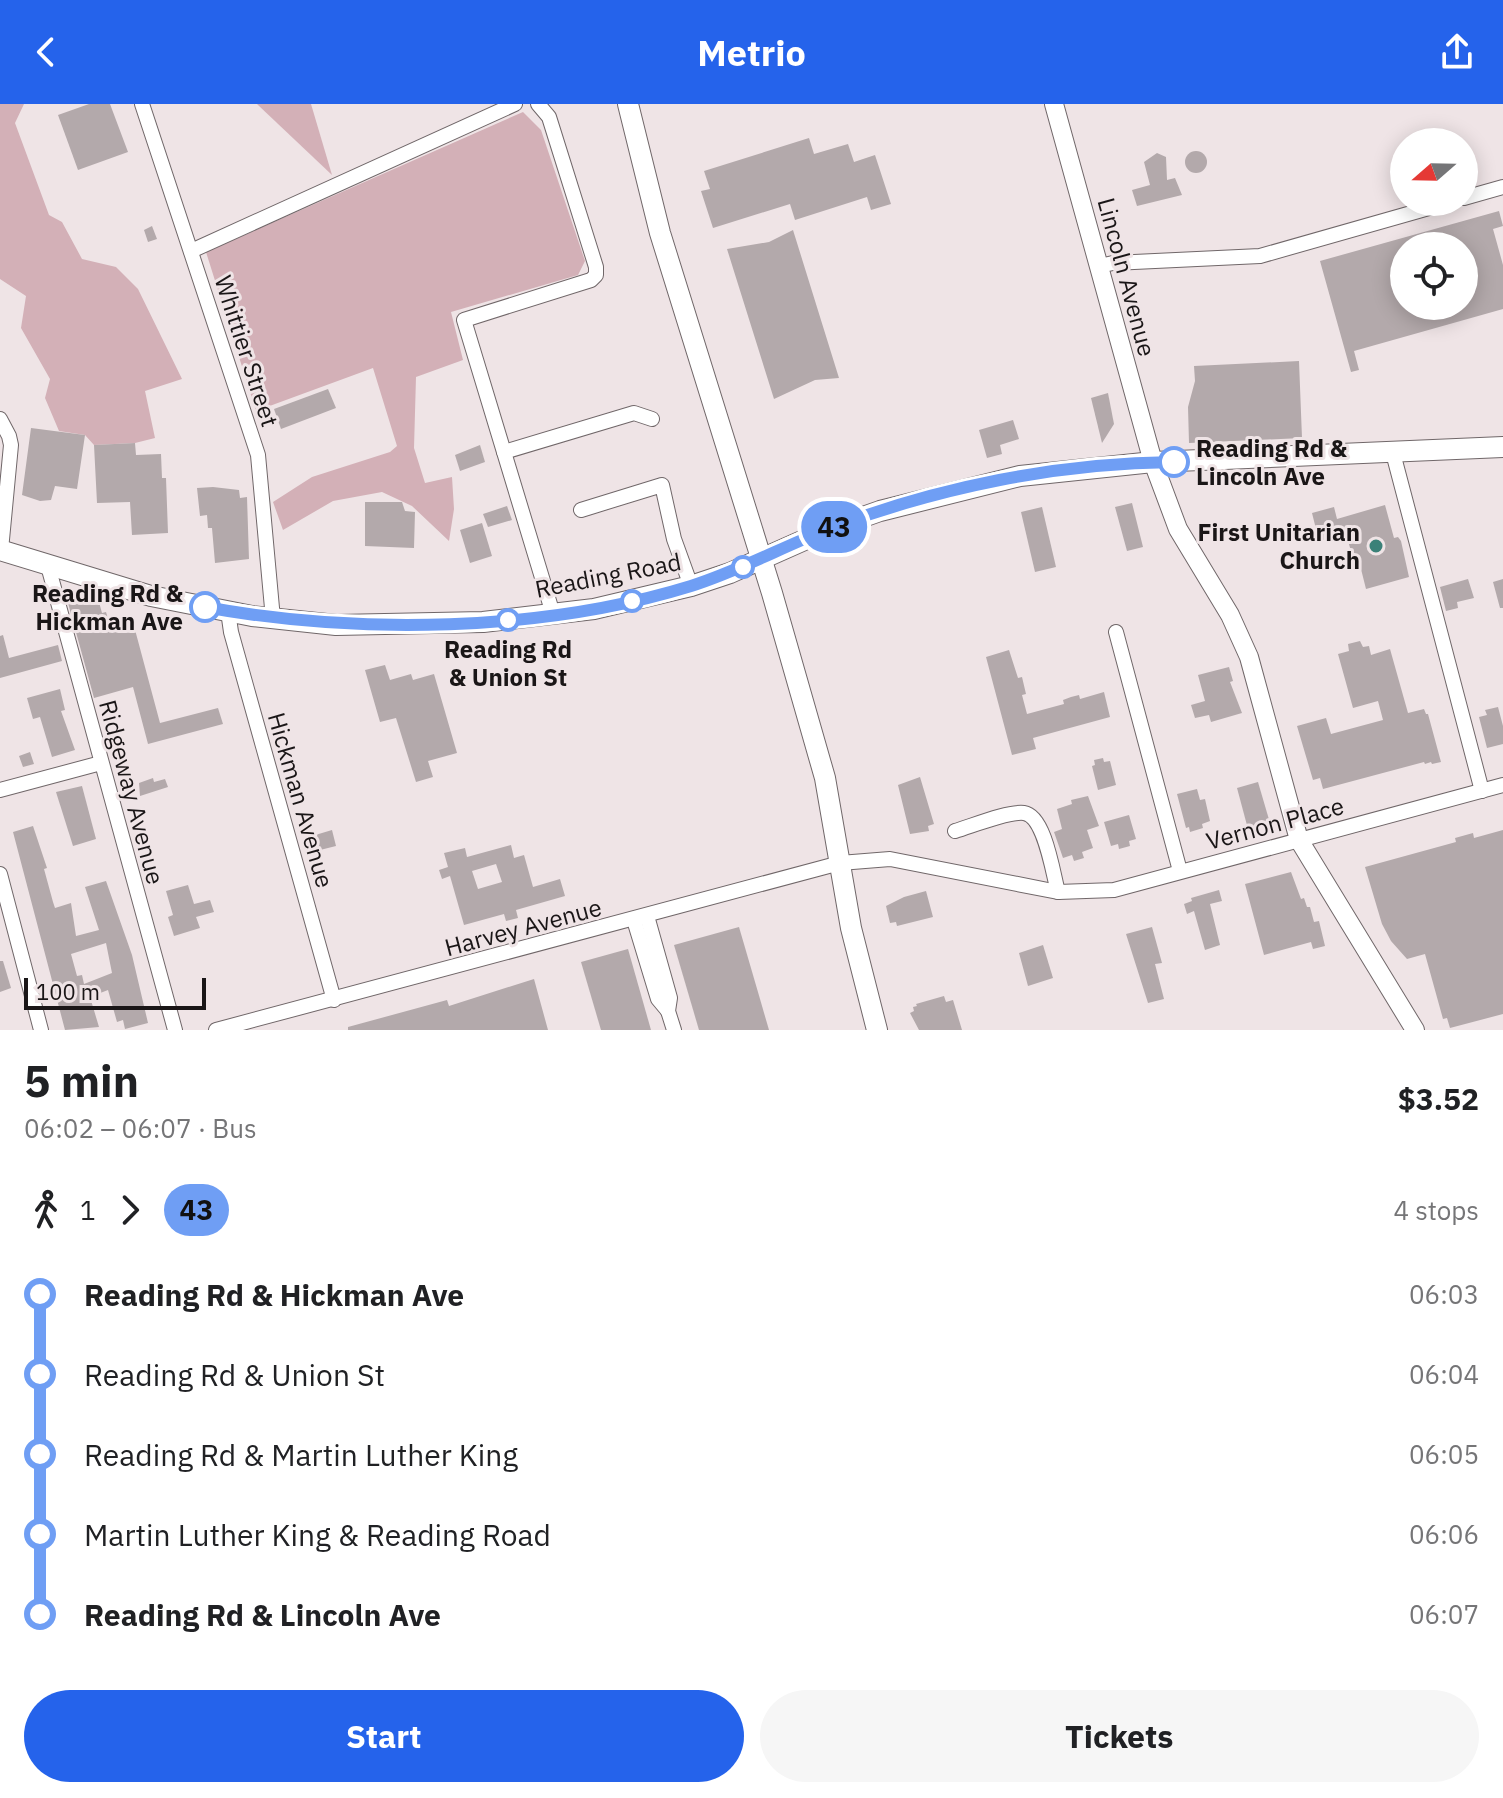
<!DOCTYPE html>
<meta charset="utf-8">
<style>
body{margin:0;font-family:"IBM Plex Sans",sans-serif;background:#f6f6f6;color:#202124;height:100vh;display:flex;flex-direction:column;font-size:30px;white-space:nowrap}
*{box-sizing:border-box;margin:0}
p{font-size:26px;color:#757577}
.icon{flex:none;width:44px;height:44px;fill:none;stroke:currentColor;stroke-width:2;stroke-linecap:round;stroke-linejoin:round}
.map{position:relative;height:926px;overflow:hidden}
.side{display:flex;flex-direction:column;background:#fff;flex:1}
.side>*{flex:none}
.badge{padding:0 16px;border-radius:26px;font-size:28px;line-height:52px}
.needle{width:52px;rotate:250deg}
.buttons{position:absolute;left:1390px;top:24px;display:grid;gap:16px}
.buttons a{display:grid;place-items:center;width:88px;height:88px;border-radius:50%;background:#fff;box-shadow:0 4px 20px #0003;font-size:40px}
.scale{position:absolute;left:24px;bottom:20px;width:182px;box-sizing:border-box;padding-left:8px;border:4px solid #1a1617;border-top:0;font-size:22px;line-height:28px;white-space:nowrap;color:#1a1617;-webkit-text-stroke:6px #efe4e6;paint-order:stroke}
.map>.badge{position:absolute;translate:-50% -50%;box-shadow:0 0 0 4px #fff}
.legs{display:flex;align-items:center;gap:12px;height:88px;padding:0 24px;font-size:26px}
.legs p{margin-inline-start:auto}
.head{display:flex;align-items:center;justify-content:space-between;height:136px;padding:0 24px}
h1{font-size:44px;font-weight:700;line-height:60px}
.primary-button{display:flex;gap:16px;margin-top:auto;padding:16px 24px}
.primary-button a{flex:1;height:92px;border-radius:48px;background:#2563eb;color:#fff;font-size:32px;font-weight:700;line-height:92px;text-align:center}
.primary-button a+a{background:#f6f6f6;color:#202124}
ul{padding:0 24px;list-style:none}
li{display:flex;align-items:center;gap:28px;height:80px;font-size:30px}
li i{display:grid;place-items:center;width:12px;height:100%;margin:0 10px;background:currentColor}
li i::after{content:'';width:20px;height:20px;margin:-10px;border:6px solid;border-radius:50%;background:#fff}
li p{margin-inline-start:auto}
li:first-child i{background:linear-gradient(#0000 50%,currentColor 0)}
li:last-child i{background:linear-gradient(currentColor 50%,#0000 0)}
header{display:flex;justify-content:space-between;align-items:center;height:104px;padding:0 24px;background:#2563eb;color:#fff;font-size:36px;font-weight:700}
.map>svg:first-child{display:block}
.green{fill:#d3b0b7}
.building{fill:#b3a9ab;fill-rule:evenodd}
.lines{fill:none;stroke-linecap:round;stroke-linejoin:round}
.street-casing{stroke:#706769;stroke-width:16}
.secondary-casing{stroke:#706769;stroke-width:20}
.primary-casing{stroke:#706769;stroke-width:22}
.street{stroke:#fff;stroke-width:14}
.secondary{stroke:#fff;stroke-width:18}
.primary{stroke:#fff;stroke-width:20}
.line-1-casing{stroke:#fff;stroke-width:18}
.line-1{stroke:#6f9ef4;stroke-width:12}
.stop-1-dot{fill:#fff;stroke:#6f9ef4;stroke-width:4}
.poi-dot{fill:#3b8178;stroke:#efe4e6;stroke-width:3}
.labels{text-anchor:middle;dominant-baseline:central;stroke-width:6;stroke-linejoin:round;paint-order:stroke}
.street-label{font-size:24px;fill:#1a1617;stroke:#efe4e6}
.stop-label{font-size:24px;font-weight:bold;fill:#1a1617;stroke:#efe4e6;text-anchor:start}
.poi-label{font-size:24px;font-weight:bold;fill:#1a1617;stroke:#efe4e6;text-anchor:end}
</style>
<header><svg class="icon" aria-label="back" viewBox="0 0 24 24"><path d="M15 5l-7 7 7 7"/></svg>Metrio<svg class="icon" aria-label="share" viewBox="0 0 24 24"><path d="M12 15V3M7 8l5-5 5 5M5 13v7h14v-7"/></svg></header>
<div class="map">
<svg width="1503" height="926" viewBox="0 0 1503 926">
<rect width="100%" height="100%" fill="#efe4e6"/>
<g class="green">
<path d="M0,0H24L15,19L49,111L62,118L82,155L116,163L138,185L182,275L145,287L155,334L135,339L94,341L85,331L59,327L45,294L50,275L21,224L26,192L0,175Z"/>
<path d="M257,0H311L332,71L258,1Z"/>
<path d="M523,8L541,26L585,157L578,171L451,208L463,256L416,273L414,344L425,379L452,373L454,405L449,437L412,402L382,388L333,397L283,426L273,398L312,373L390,348L397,342L373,264L256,307L206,148Z"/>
</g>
<g class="building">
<path d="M89,0H110L128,48L78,66L58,11Z"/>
<path d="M809,34L814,50L848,40L854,58L875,51L891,100L871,106L867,93L795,116L790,100L713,124L701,87L710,85L704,67Z"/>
<circle cx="1196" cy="58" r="11"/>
<path d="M1157,49L1166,53L1167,76L1175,74L1182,91L1137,102L1132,86L1150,81L1144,58Z"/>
<path d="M1499,107L1503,122L1493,125L1503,161V205L1354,247L1359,266L1351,268L1320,157ZM1404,142H1464V202H1404Z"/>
<path d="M152,122L157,135L148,138L144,126Z"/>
<path d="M793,126L839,274L815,276L774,295L727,145L769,138Z"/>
<path d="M1299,257L1302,334L1189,339L1188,303L1195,277L1194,262Z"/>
<path d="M328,285L336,304L281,325L274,305Z"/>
<path d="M1108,289L1114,320L1102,339L1091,294Z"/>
<path d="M1013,316L1019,335L1000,341L1002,350L987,354L979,326Z"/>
<path d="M31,324L85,331L77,385L55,382L51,396L40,397L22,391Z"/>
<path d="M135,339L136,351L161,350L162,374H166L168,429L132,431L130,398L97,399L94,341Z"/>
<path d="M480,341L485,358L460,367L455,351Z"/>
<path d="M213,383L239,386L240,394L247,393L249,455L215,459L212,424H208L207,411L200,412L197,384Z"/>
<path d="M365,398H402L405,407L415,408L414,444L365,442Z"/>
<path d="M1132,399L1143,443L1127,447L1115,403Z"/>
<path d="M1385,401L1394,434L1398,433L1401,437L1409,473L1366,485L1361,465L1357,466L1355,461L1346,430L1319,437L1312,409L1334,403L1337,415Z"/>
<path d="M507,402L512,416L488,423L483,410Z"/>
<path d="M1042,403L1056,463L1035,468L1021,408Z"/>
<path d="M482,419L492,452L470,459L460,426Z"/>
<path d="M1468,475L1474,494L1457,498L1458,504L1446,507L1440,483Z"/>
<path d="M1503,475V504H1500L1493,478Z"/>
<path d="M65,488L99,498L102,509L106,508L112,528L134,522L160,619L218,604L223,620L148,640L133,583L94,594Z"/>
<path d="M3,531L9,554L58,541L62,557L0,574V532Z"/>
<path d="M1360,537L1363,543L1369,542L1371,551L1390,545L1408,609L1424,605L1426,610H1428L1441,658L1432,660L1431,658L1425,660L1424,658L1323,685L1320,674L1313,676L1297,622L1326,614L1331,630L1383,616L1378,597L1353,604L1338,550L1349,547L1348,540Z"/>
<path d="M1009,546L1018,574L1022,573L1026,590L1022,591L1027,610L1064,600L1063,596L1071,593L1079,591L1080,595L1104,588L1110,613L1033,634L1036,645L1012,651L986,553Z"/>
<path d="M385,561L390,576L411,570L413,576L434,570L457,649L428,657L433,673L416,678L396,614L380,618L365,566Z"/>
<path d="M1229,563L1233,577L1230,578L1242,609L1211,618L1209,611L1195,614L1191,601L1205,597L1198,571Z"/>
<path d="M60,585L65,606L61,607L75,646L52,653L40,613L33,615L27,594Z"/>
<path d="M1498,603L1503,622V640L1487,644L1479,613L1487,611L1485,606Z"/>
<path d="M30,648L34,660L23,663L19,652Z"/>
<path d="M1103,654L1104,658L1110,657L1116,681L1098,686L1092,662L1095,661L1094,656Z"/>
<path d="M920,673L934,720L928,722L929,727L910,730L898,681Z"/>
<path d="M153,674L154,678L165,675L168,683L140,692L139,679Z"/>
<path d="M1258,678L1270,719L1248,725L1237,684Z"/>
<path d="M82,682L96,735L73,742L56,688Z"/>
<path d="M1197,685L1200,696L1205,695L1210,717L1202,720L1203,724L1190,728L1189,723L1186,724L1177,690Z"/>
<path d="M1088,692L1099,722L1087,726L1093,744L1082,748L1084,754L1074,757L1072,751L1063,754L1054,728L1062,725L1057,705L1072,700L1071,696Z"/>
<path d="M1129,711L1136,735L1129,737L1130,742L1119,745L1118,740L1111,742L1104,718Z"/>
<path d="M33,722L47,764L44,765L53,798L55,804L71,799L76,832L99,826L85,783L106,777L132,851L148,919L125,925L123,916L117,918L108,886L90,893L99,923L65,926L13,728ZM106,839L112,869L84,880L82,871L77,872L71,850Z"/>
<path d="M332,726L336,742L316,747L312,732Z"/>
<path d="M1503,726V910L1450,924L1447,914L1443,915L1425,850L1407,855L1391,837L1382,820L1365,763L1456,738L1455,734L1473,729L1474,734Z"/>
<path d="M511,741L514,754L524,751L533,783L560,775L565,792L516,806L518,814L506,817L504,810L464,821L450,772L442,775L439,766L448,763L444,749L465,744L467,753ZM496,760L502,778L478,785L472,767Z"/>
<path d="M1291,768L1301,795L1304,794L1307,803H1310L1314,818L1319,817L1325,842L1313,845L1311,838L1264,851L1245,780Z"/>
<path d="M188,781L194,800L210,796L214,808L196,813L200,824L174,832L168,813L173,811L166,787Z"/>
<path d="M1219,786L1222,797L1210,800L1220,841L1205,846L1194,807L1187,810L1184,800L1192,797L1191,794Z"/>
<path d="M926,787L933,813L897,822L896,818L890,819L886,802L904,793Z"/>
<path d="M739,823L769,926H699L674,841Z"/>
<path d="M1152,823L1162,859L1155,860L1164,895L1148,899L1126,830Z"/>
<path d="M1043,841L1053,874L1028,882L1019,849Z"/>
<path d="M628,845L651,926H601L581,858Z"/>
<path d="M0,857H3L11,884L0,888Z"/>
<path d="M534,875L548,926H348V923L447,896L449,902Z"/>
<path d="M944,892L946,898L953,896L962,926H919L910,909L914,907L913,903L917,902L916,900Z"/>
</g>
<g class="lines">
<g class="street-casing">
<g id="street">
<path d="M142,0L258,351L273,515"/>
<path d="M538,0L549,13L596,163V171L591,176L464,216L553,510"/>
<path d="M1464,94L1503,83"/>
<path d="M191,147L515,0"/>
<path d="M1099,162L1113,159L1260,152L1450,98"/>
<path d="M0,315L9,332L11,341L1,446"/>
<path d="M504,348L634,309L652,315"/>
<path d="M1393,349L1482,687"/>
<path d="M581,406L662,381L674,435L691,482"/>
<path d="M48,462L175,926"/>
<path d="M228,507L231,528L334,896"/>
<path d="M1116,528L1180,767"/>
<path d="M0,686L101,659"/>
<path d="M955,727C972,722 1008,707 1024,709C1045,712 1053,770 1058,788"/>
<path d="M0,770L41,926"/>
<path d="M647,812L670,894L668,907L674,926"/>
<path d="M634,816L658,895L668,907"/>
<path d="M216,926L840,759L890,755L1058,788L1114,786L1503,681"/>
</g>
</g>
<g class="secondary-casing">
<path id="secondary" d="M1054,0L1153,358L1178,425L1230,511L1249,553L1299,736L1415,926"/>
</g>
<g class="primary-casing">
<g id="primary">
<path d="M628,0L660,129L772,489L825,674L851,824L877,926"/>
<path d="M0,446L151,492L252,512L336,521L483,518L594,505L691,482L730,469L829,425L880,407L1020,372L1153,358L1503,343"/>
</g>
</g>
<use href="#street" class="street"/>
<use href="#secondary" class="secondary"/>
<use href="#primary" class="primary"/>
</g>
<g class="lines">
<g class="line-1-casing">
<path id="line-1" d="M205,503C358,531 542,528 691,482C739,467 784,442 831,424C939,383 1058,359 1174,358"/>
</g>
<use href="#line-1" class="line-1"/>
</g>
<g class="stop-1-dot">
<circle cx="1174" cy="358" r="14"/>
<circle cx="743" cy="463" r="10"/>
<circle cx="632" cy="497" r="10"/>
<circle cx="205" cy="503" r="14"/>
<circle cx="508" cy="516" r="10"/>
</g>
<circle class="poi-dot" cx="1376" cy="442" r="8"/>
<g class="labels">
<g class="street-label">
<text transform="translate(1127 173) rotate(75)">Lincoln Avenue</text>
<text transform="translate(247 247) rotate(72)">Whittier Street</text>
<text transform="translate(608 471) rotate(-11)">Reading Road</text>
<text transform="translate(132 688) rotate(75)">Ridgeway Avenue</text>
<text transform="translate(301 696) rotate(74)">Hickman Avenue</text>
<text transform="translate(1275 719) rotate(-15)">Vernon Place</text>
<text transform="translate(523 823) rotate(-15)">Harvey Avenue</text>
</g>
<g class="stop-label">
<text x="1196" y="344">Reading Rd &amp;<tspan x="1196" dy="28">Lincoln Ave</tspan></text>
<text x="183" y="489" text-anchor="end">Reading Rd &amp;<tspan x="183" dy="28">Hickman Ave</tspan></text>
<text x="508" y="545" text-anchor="middle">Reading Rd<tspan x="508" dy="28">&amp; Union St</tspan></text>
</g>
<g class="poi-label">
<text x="1360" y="428">First Unitarian<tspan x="1360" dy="28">Church</tspan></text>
</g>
</g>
</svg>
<div class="buttons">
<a><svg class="needle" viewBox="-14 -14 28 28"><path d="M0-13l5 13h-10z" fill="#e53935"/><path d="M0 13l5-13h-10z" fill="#757577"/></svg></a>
<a><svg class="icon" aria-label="locate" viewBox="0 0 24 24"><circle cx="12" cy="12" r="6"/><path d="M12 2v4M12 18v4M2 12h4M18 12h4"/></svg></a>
</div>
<div class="scale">100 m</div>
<b class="badge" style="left:834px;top:423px;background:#6f9ef4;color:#111">43</b>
</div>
<section class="side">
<div class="head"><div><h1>5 min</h1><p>06:02 – 06:07 · Bus</p></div><b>$3.52</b></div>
<div class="legs"><svg class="icon" aria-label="walk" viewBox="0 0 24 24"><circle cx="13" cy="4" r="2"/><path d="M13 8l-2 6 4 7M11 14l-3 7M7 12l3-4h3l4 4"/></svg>1<svg class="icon" aria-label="forward" viewBox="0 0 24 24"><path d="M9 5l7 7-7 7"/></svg><b class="badge" style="background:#6f9ef4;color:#111">43</b><p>4 stops</p></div>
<ul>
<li><i style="color:#6f9ef4"></i><b>Reading Rd &amp; Hickman Ave</b><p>06:03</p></li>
<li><i style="color:#6f9ef4"></i><span>Reading Rd &amp; Union St</span><p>06:04</p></li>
<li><i style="color:#6f9ef4"></i><span>Reading Rd &amp; Martin Luther King</span><p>06:05</p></li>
<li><i style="color:#6f9ef4"></i><span>Martin Luther King &amp; Reading Road</span><p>06:06</p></li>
<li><i style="color:#6f9ef4"></i><b>Reading Rd &amp; Lincoln Ave</b><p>06:07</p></li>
</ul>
<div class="primary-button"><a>Start</a><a>Tickets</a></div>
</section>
